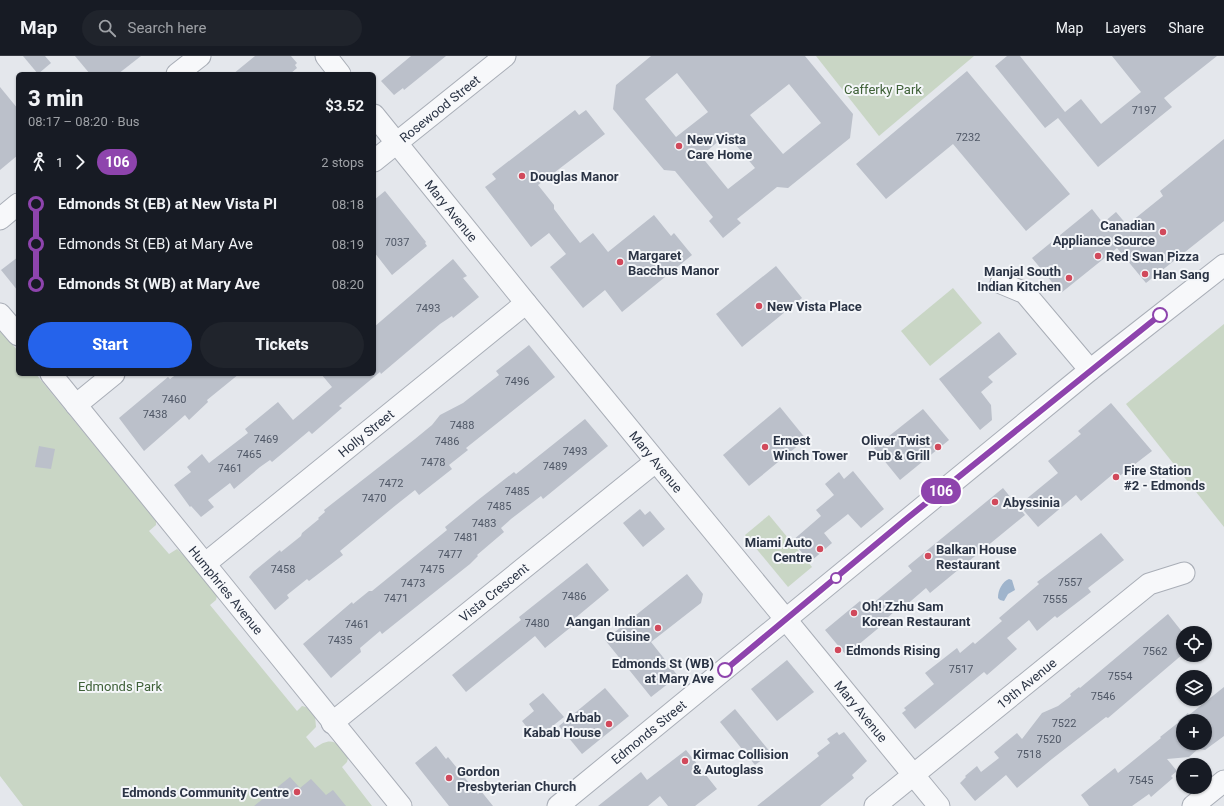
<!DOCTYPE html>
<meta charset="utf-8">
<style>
body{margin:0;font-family:Roboto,sans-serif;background:#20242c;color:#f1f3f6;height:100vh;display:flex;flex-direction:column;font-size:15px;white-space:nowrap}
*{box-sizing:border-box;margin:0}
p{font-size:13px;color:#9ea1a6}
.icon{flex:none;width:22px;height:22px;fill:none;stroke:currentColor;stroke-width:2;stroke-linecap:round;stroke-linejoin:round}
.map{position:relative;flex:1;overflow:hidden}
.details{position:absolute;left:16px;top:16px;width:360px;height:304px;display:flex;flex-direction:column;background:#171b24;border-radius:6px;box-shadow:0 1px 3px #0004}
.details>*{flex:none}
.badge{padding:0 8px;border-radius:13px;font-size:14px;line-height:26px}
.fabs{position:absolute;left:1176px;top:570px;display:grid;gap:8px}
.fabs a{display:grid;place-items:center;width:36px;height:36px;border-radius:50%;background:#171b24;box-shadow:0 1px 3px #0004;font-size:20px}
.map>.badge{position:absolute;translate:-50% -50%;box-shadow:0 0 0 2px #fff}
.legs{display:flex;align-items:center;gap:6px;height:44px;padding:0 12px;font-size:13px}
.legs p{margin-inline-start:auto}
.overview{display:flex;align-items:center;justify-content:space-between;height:68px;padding:0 12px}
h1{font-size:22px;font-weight:800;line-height:30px}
.cta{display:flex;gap:8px;margin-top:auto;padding:8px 12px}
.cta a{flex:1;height:46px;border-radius:24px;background:#2563eb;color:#fff;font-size:16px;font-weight:800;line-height:46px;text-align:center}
.cta a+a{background:#20242c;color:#f1f3f6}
ul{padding:0 12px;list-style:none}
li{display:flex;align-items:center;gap:14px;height:40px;font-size:15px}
li i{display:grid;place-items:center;width:6px;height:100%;margin:0 5px;background:currentColor}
li i::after{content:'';width:10px;height:10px;margin:-5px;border:3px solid;border-radius:50%;background:#171b24}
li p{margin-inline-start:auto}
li:first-child i{background:linear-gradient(#0000 50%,currentColor 0)}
li:last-child i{background:linear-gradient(currentColor 50%,#0000 0)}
header{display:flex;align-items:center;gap:24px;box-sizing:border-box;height:56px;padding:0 20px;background:#171b24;border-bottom:1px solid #363941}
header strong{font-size:19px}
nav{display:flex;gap:22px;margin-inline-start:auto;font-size:14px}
.search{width:280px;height:36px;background:#20242c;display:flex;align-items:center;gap:10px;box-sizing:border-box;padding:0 14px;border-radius:22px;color:#9ea1a6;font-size:15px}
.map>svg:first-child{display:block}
.green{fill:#c9d6c5}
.water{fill:#9fb4cc}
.building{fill:#bbc0ca;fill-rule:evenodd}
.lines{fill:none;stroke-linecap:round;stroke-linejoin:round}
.minor-casing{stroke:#a9aeb7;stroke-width:23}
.minor{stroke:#f7f8fa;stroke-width:21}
.line-1-casing{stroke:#fff;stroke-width:9}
.line-1{stroke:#8e44ad;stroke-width:6}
.poi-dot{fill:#d1495b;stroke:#f4f6f9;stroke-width:1.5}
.stop-1-dot{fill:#fff;stroke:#8e44ad;stroke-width:2}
.labels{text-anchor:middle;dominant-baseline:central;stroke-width:4;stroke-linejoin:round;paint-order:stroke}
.number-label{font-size:11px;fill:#4f5766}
.park-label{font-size:13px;fill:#3f6138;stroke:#f4f6f9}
.street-label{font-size:13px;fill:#2b3445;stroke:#f4f6f9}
.poi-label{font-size:13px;font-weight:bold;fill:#2b3445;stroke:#f4f6f9;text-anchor:start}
.stop-label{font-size:13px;font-weight:bold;fill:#2b3445;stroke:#f4f6f9;text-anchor:end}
</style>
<header>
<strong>Map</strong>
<div class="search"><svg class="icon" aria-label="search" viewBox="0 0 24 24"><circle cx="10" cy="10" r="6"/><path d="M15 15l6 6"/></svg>Search here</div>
<nav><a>Map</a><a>Layers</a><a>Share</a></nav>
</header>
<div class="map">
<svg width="1224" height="750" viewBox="0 0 1224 750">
<rect width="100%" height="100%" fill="#e4e7ec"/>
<g class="green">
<path d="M816,0H974L879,80Z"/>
<path d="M953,232L982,267L930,310L901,275Z"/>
<path d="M1224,268V471L1126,348Z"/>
<path d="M0,274L18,295V318H36L156,465V469L149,475L169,498L177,493L188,503L217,540L216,544L210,549L297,655L302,650L306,651L315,660L316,671L306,681L315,692C331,680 338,685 348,702L347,706L342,711L372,750H23L0,720Z"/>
<path d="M769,459L812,511L788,531L745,479Z"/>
</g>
<path class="water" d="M1009,523L1012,524L1015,534L1008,538L1004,545L1000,544L998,542C998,534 1002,526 1009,523Z"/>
<g class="building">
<path d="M23,0H45L51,7L38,18Z"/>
<path d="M75,0H141L118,18H90Z"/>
<path d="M255,0H291L297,7L295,9L297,12L290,18H233Z"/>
<path d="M411,0H446L404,34L403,32L394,39L381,25Z"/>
<path d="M651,0H805L853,58L850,82L788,132L777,131L737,163L741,167L723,182L709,165L713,161L675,115L664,114L613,53L616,29ZM677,17L708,56L676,81L645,43ZM789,28L821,67L783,98L750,59ZM727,78L755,112L728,133L701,100Z"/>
<path d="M1007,0H1020L1065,56L1081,43L1101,68L1141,36L1112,0H1217L1164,42L1172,51L1098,111L1058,62L1045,72L995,10Z"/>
<path d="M967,15L1070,138L1026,175L953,88L886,143L856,108Z"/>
<path d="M0,31L18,53V99L0,114Z"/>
<path d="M575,54L579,59L586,54L605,78L538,129L554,149V153L580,187L593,177L608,196L654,159L671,180L674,177L692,199L622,256L605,234L583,252L550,211L566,198L549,177L531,191L485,131L496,123L492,118Z"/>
<path d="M1224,83V165L1146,227L1117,192L1061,237L1032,202L1092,153L1103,167L1116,156L1127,169L1163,140L1160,135Z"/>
<path d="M385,135L426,186L425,187L427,190L392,219L374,196V144Z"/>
<path d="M18,201V235L1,214Z"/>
<path d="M453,203L467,220L463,222L479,241L453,262L452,260L440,268L381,318L380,316L339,350L342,352L312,378L309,375L272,406L270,404L260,411L234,433L230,427L208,444L214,451L201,461L191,450L190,451L174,429L191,416L187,411L202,398L209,407L248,377L245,373L278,346L293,364L332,331L321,318H374V271Z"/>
<path d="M776,210L802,242L742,291L716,258Z"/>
<path d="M999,276L1017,298L988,321L993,326L981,336L991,349L992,364L980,374L939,323Z"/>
<path d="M529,289L555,321L466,392L468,394L449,409L452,413L419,439L415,434L396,449L340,495L343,499L309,525L307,523L287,539L289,542L275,554L249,521L253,516L280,494L281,496L301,480L302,477L319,463L318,462L325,456L324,454L415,383L432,369L440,359L463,347L499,319L496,315Z"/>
<path d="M177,318H239L207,344L208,346L189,364L185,359L144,395L119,362L168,321L170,323Z"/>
<path d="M1111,347L1152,395L1117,422L1113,418L1081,445L1076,439L1038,471L1019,449L1058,417L1048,405L1081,378L1078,375Z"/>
<path d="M780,351L806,383L749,430L723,399Z"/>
<path d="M923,353L949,384L900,424L874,392Z"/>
<path d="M585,363L608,390L543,443L541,440L511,463L501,472L504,476L477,499L478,500L470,508L382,578L380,575L360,592L361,596L331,622L303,588L352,546L353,548L369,535H372L447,474L445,471L478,444L514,416L516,418Z"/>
<path d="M39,390L55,393L51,413L35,411Z"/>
<path d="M853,415L884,453L861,472L848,458L824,477L832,487L810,506L792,485L821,460L816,454L834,439L825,428L839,416L844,423Z"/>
<path d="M1003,432L1025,459L930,537L926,532L904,551L902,549L879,569L881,570L846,599L825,574L860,545L866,553L912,515L908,510Z"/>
<path d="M640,453L645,459L650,455L665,473L643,491L623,467Z"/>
<path d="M1101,477L1124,504L1088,532L1091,536L1057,562L1055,560L1037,575L1029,564L1007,582L1017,593L987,619L984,616L915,673L902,657L906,654L904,652L934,628L925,617L957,592L960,597L973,586L975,588L1002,565L999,562L1039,528L1037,526Z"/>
<path d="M587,507L609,534L574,563L576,567L545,592L535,580L466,636L452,619L521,564L519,561Z"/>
<path d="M687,518L703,538L701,547L651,586L678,620L651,641L605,584Z"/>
<path d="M1168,558L1183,577V598L1108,662L1106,661L1052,703L1017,732L1006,719L975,745L960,727L966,721L965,720L977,710L981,716L999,702L994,696L1006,686L1017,677L1022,683L1042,657L1058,650L1071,640L1070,638L1079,631L1080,632Z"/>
<path d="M787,604L814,636L777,665L751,633Z"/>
<path d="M1224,631V680L1205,694L1198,693L1189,701L1167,703L1177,715L1171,720L1173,722L1151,741L1149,738L1132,750H1089L1081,739L1115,712L1118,717L1161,682L1160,681L1179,666L1178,665L1188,657L1189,659ZM1183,665H1205V687H1183Z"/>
<path d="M605,632L629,660L582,698L559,670Z"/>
<path d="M543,637L564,661L536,683L522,665L534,655L529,648Z"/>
<path d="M735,653L771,697L755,709L720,666Z"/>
<path d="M837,676L839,679L844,676L867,705L852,719L854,722L820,750H757L819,700L817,697L830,687L827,683Z"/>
<path d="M436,690L446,703L448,701L478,738L481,735L493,750H449L415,707Z"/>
<path d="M686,694L717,733L695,750H668L660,740L648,750H598L641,716L647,724Z"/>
<path d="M290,721L300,732L311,723L326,739L333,734L346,750H254Z"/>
</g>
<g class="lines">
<g class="minor-casing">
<g id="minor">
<path d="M326,0L340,18"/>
<path d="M177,18L200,0"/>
<path id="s1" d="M374,59L526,247L939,750"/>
<path id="s2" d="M374,105L505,0"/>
<path d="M0,163L18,148"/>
<path d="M1001,227L1025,237L1090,314"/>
<path d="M0,258L18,279"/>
<path id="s3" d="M51,318L401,750"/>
<path d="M76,349L114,318"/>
<path id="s4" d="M206,507L526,247"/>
<path id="s5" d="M332,667L655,406"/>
<path id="s6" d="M558,750L1090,314L1224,209"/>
<path id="s7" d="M875,750L1149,528L1184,517"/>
<path d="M1193,750L1224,725"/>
</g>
</g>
<use href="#minor" class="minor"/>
</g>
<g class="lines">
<g class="line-1-casing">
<path id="line-1" d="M725,614L905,464L1160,259"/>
</g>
<use href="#line-1" class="line-1"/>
</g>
<g class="poi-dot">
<circle cx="679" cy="90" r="4"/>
<circle cx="522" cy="120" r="4"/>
<circle cx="1163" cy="176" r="4"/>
<circle cx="1098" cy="200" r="4"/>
<circle cx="620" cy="206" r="4"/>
<circle cx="1145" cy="218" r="4"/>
<circle cx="1069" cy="222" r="4"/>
<circle cx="759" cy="250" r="4"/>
<circle cx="765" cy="391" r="4"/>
<circle cx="938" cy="391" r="4"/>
<circle cx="1116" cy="421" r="4"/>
<circle cx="995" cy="446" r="4"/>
<circle cx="820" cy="493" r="4"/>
<circle cx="928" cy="500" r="4"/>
<circle cx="854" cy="557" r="4"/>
<circle cx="658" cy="572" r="4"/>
<circle cx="838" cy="594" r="4"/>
<circle cx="609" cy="668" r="4"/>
<circle cx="685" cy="705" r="4"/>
<circle cx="449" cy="722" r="4"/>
<circle cx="297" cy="736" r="4"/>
</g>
<g class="stop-1-dot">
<circle cx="1160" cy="259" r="7"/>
<circle cx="836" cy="522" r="5"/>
<circle cx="725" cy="614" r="7"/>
</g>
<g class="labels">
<g class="number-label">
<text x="1144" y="54">7197</text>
<text x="968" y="81">7232</text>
<text x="397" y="186">7037</text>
<text x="428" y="252">7493</text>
<text x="517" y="325">7496</text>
<text x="174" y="343">7460</text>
<text x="155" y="358">7438</text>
<text x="462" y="369">7488</text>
<text x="266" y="383">7469</text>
<text x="447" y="385">7486</text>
<text x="575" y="395">7493</text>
<text x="249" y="398">7465</text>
<text x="433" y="406">7478</text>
<text x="555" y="410">7489</text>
<text x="230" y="412">7461</text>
<text x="391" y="427">7472</text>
<text x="517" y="435">7485</text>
<text x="374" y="442">7470</text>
<text x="499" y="450">7485</text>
<text x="484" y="467">7483</text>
<text x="466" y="481">7481</text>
<text x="450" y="498">7477</text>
<text x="283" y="513">7458</text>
<text x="432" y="513">7475</text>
<text x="1070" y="526">7557</text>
<text x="413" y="527">7473</text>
<text x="574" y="540">7486</text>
<text x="396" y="542">7471</text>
<text x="1055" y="543">7555</text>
<text x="537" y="567">7480</text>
<text x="357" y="568">7461</text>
<text x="340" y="584">7435</text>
<text x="1155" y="595">7562</text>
<text x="961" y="613">7517</text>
<text x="1120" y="620">7554</text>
<text x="1103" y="640">7546</text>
<text x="1064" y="667">7522</text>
<text x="1049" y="683">7520</text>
<text x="1029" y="698">7518</text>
<text x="1141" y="724">7545</text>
</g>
<g class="park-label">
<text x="883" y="33">Cafferky Park</text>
<text x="120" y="630">Edmonds Park</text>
</g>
<g class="street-label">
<text stroke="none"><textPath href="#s2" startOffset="84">Rosewood Street</textPath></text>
<text stroke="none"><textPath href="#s1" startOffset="123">Mary Avenue</textPath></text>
<text stroke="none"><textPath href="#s4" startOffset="206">Holly Street</textPath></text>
<text stroke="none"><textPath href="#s1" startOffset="447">Mary Avenue</textPath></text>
<text stroke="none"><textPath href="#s3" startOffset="278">Humphries Avenue</textPath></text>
<text stroke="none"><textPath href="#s5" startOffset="208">Vista Crescent</textPath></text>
<text stroke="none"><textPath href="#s7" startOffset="195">19th Avenue</textPath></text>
<text stroke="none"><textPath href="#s1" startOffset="770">Mary Avenue</textPath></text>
<text stroke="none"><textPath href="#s6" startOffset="117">Edmonds Street</textPath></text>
</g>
<g class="poi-label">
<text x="687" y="83">New Vista<tspan x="687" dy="15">Care Home</tspan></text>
<text x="530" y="120">Douglas Manor</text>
<text x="1155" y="169" text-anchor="end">Canadian<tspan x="1155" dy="15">Appliance Source</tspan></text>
<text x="628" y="199">Margaret<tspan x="628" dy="15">Bacchus Manor</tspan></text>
<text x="1106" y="200">Red Swan Pizza</text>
<text x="1061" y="215" text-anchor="end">Manjal South<tspan x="1061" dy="15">Indian Kitchen</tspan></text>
<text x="1153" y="218">Han Sang</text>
<text x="767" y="250">New Vista Place</text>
<text x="773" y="384">Ernest<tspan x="773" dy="15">Winch Tower</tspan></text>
<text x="930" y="384" text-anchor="end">Oliver Twist<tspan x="930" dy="15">Pub &amp; Grill</tspan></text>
<text x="1124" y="414">Fire Station<tspan x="1124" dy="15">#2 - Edmonds</tspan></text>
<text x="1003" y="446">Abyssinia</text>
<text x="812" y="486" text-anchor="end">Miami Auto<tspan x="812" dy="15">Centre</tspan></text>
<text x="936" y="493">Balkan House<tspan x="936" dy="15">Restaurant</tspan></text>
<text x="862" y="550">Oh! Zzhu Sam<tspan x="862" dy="15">Korean Restaurant</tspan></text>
<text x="650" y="565" text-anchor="end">Aangan Indian<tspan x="650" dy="15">Cuisine</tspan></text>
<text x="846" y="594">Edmonds Rising</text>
<text x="601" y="661" text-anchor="end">Arbab<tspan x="601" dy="15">Kabab House</tspan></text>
<text x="693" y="698">Kirmac Collision<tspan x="693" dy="15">&amp; Autoglass</tspan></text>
<text x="457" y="715">Gordon<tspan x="457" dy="15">Presbyterian Church</tspan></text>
<text x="289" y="736" text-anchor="end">Edmonds Community Centre</text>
</g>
<g class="stop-label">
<text x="714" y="607">Edmonds St (WB)<tspan x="714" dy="15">at Mary Ave</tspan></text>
</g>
</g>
</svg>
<div class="fabs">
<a><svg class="icon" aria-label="locate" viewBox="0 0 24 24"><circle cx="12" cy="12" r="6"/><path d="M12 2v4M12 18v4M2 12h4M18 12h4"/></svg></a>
<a><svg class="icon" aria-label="layers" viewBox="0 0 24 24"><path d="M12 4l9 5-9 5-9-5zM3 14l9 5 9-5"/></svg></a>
<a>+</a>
<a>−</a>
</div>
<b class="badge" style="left:941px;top:435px;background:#8e44ad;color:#fff">106</b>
<section class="details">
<div class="overview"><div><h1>3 min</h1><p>08:17 – 08:20 · Bus</p></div><b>$3.52</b></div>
<div class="legs"><svg class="icon" aria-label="walk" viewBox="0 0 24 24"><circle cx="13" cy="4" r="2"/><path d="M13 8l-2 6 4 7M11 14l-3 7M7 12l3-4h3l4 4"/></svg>1<svg class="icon" aria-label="forward" viewBox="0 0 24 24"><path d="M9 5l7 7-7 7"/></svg><b class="badge" style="background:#8e44ad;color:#fff">106</b><p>2 stops</p></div>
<ul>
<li><i style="color:#8e44ad"></i><b>Edmonds St (EB) at New Vista Pl</b><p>08:18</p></li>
<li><i style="color:#8e44ad"></i><span>Edmonds St (EB) at Mary Ave</span><p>08:19</p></li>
<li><i style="color:#8e44ad"></i><b>Edmonds St (WB) at Mary Ave</b><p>08:20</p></li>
</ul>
<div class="cta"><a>Start</a><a>Tickets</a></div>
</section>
</div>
